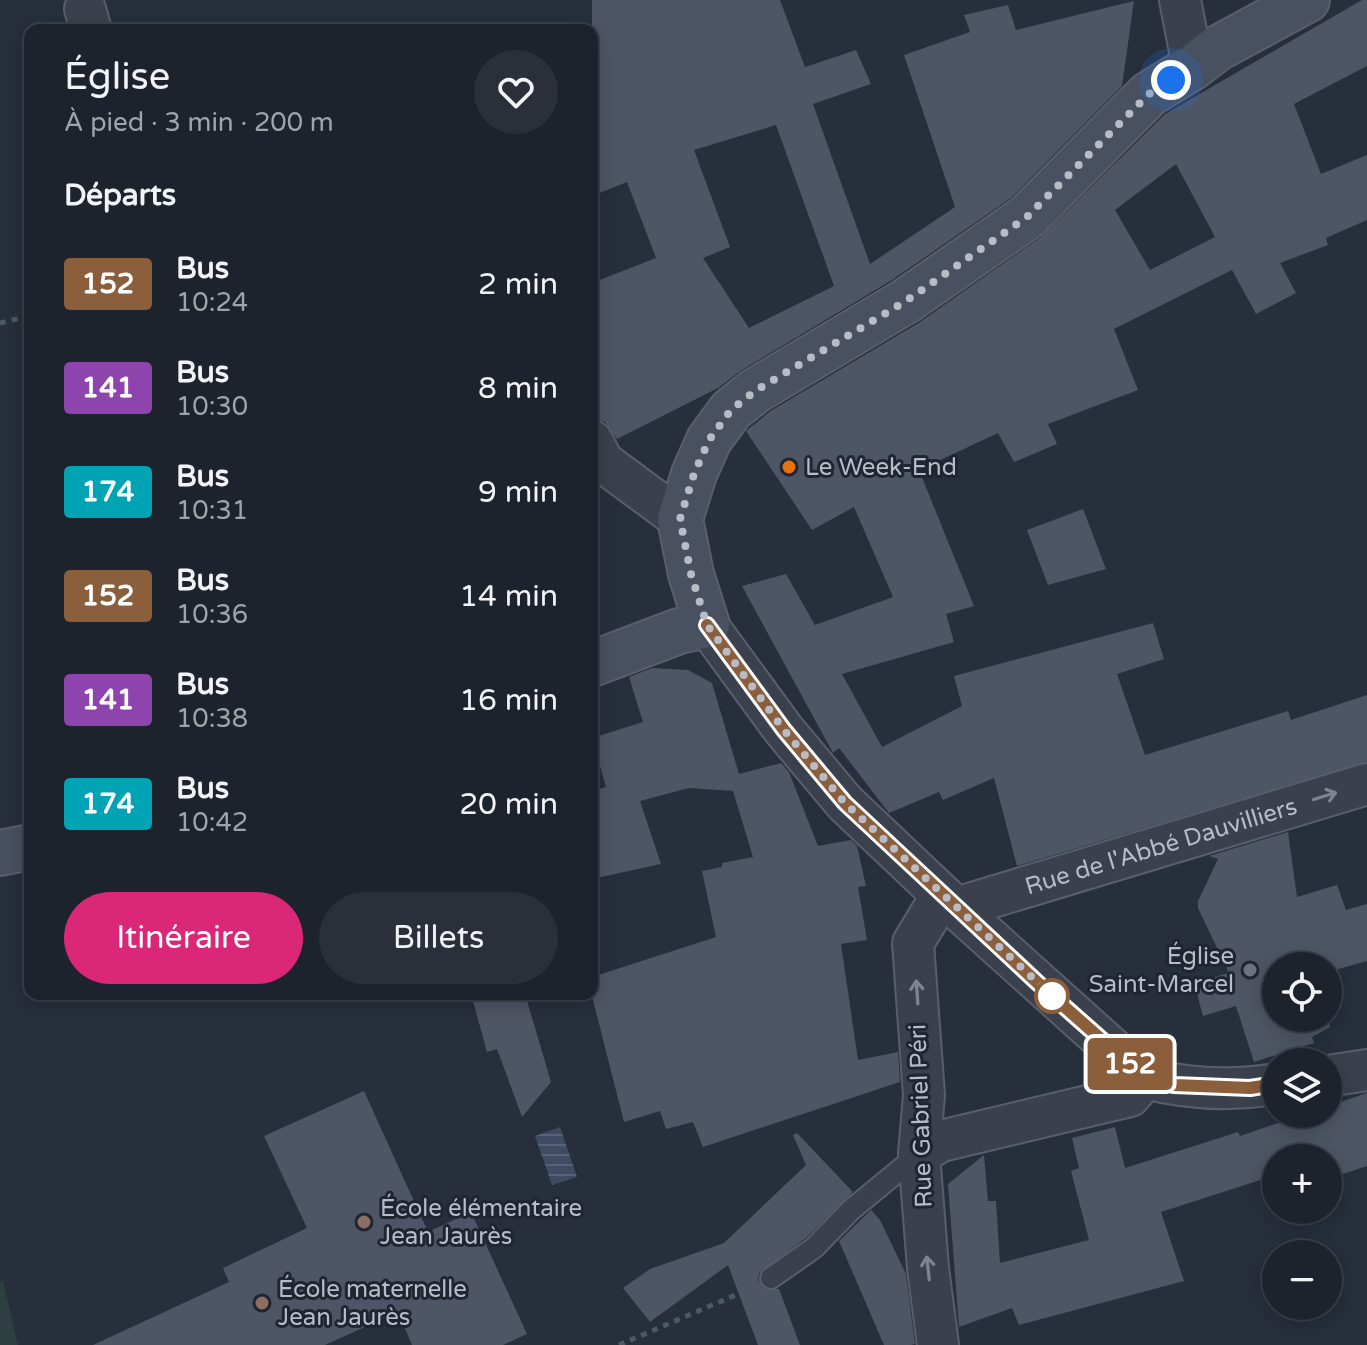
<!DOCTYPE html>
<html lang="fr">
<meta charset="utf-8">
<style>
body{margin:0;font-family:"Varela Round",sans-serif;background:#2a2f39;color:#f1f3f6;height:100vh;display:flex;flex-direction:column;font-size:30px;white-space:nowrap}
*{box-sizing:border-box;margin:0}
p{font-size:26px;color:#a0a4aa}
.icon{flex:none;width:44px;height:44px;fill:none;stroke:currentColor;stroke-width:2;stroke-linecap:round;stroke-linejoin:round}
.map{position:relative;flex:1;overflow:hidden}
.panel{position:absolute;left:24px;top:24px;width:574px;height:976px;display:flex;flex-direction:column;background:#1d232d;border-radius:16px;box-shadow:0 4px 20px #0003,0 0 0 2px #3b4049}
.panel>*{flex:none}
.badge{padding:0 16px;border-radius:6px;font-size:28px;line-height:52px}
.buttons{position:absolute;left:1262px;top:952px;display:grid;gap:16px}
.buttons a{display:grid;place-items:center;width:80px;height:80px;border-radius:50%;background:#1d232d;box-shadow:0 4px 20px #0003,0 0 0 2px #3b4049;font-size:40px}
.you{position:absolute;width:40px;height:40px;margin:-20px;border:6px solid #fff;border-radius:50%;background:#1a73e8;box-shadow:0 0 0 12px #1a73e833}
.map>.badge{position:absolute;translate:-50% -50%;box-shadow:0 0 0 4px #fff}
h2{padding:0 40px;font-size:30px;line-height:72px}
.round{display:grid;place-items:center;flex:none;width:84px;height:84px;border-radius:42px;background:#2a2f39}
.overview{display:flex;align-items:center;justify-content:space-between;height:136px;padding:0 40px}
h1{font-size:38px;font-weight:600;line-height:60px}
.cta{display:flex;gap:16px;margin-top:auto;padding:16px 40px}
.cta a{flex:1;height:92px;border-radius:48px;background:#db2777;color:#fff;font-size:32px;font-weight:600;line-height:92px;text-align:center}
.cta a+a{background:#2a2f39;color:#f1f3f6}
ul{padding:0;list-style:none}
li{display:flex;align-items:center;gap:24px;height:104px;padding:0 40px}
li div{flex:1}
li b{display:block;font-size:30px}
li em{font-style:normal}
li .badge{min-width:88px;font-weight:700;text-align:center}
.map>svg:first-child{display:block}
.pitch{fill:#2d3f41}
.water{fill:url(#water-rules)}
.building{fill:#4e5564;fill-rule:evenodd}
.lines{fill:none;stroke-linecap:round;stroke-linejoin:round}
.lane-casing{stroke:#595f6a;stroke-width:24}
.street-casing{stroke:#595f6a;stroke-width:44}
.secondary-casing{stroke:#595f6a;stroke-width:48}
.path{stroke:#4b5a5e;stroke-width:5;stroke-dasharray:6 6;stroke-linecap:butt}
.lane{stroke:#3b414c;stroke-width:20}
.street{stroke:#3b414c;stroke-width:40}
.secondary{stroke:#49505f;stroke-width:44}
.oneway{stroke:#7f8590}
.line-casing{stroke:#fff;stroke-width:18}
.line{stroke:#8b5e3c;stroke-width:12}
.walk{stroke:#b7bcc7;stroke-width:8;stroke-dasharray:0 14.4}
.food-dot{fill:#e8710a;stroke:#202631;stroke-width:3}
.worship-dot{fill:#6b7280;stroke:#202631;stroke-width:3}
.stop-dot{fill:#fff;stroke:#8b5e3c;stroke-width:4}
.education-dot{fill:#8d6e63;stroke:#202631;stroke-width:3}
.labels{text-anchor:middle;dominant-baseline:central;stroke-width:6;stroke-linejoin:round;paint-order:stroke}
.poi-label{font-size:24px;fill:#b7bcc7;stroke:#202631;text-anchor:start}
.street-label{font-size:24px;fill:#b7bcc7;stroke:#202631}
</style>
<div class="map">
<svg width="1367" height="1345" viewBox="0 0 1367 1345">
<defs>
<pattern id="water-rules" width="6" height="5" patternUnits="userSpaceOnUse" patternTransform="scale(2)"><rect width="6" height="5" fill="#3f4b63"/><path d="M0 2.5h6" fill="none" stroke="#586378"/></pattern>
</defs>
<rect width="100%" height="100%" fill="#272f3c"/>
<path class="pitch" d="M3,1281L18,1345H0V1282Z"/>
<path class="water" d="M560,1127L577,1177L552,1185L535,1136Z"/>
<g class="building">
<path d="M592,0H780L805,67L856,50L871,84L813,104L870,264L955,207L904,55L970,32L964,15L1008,5L1016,30L1134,1L1122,86L1011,198L892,280L742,370L718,388L617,439L605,422L592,418V283L656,258L627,182L592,196ZM776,125L834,286L749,328L703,258L730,247L694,150Z"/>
<path d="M1362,0H1367V66L1294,104L1321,174L1367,155V220L1326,238L1328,245L1280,263L1296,293L1256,314L1232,270L1114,329L1138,390L1048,424L1057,444L1014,462L998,433L919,470L974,606L946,614L954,642L842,674L882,747L962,706L954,676L1153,623L1164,659L1117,674L1145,755L1288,711L1291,720L1367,695V762L1017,866L994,778L943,800L939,792L889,813L839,748L833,753L742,586L786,574L815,625L893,597L854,507L812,530L746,431L769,412L920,322L1041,237L1165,114ZM1176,164L1215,237L1150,270L1115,210Z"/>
<path d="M1083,509L1106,569L1048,585L1027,530Z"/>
<path d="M652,668L688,670L712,683L739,774L781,763L789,772L818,846L851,840L857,846L866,886L858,887L867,940L841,944L858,1060L898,1052L900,1082L703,1147L693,1122L666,1129L660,1111L624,1122L592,996V977L716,937L702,871L722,867V863L753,857L733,791L689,788L640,801L661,864L592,879V791L606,787L592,738L643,722L629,677Z"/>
<path d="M1288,832L1297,897L1337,885L1346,910L1367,904V961L1328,972V966H1276V1018H1327L1330,1027L1312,1037L1314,1043L1254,1062L1236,1006L1203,1016L1194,983L1229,973L1198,908V901L1218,859L1209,856Z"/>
<path d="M471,994H525L551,1082L522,1117L497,1049L487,1052Z"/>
<path d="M364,1091L428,1232L471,1212L527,1334L503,1345H412L398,1312L325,1345H93L229,1282L223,1268L307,1228L264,1136Z"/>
<path d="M1367,1093V1166L1328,1179V1158H1276V1186L1273,1176L1161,1212L1184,1281L1019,1325L1012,1308L959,1327L948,1184L984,1155L988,1201H996L1000,1263L1089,1240L1071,1171L1079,1168L1072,1138L1115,1127L1125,1168L1238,1132L1240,1136L1304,1114H1328V1106Z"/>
<path d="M797,1133L853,1192L806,1238L759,1273L758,1280L765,1289H779L800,1345H758L728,1265L650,1322L623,1288L650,1269L724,1243L806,1165L793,1135Z"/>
<path d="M871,1210L880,1220L906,1274L915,1344L911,1345H884L839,1241Z"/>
</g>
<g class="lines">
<g class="lane-casing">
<path id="lane" d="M771,1278L814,1248L851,1210L919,1154"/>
</g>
<g class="street-casing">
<g id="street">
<path d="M1180,0L1193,67"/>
<path d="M85,9L91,30"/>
<path d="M592,441L603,462L680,519"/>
<path d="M707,625L784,730L845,803L956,908L1145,1078C1187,1089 1233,1091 1276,1084"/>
<path id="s1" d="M956,908L1367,784"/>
<path d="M1328,1076L1367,1070"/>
<path d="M919,1154L941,1141L1130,1096L1145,1078"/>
<path d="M938,1345L928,1268L919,1154L924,1095L913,943L942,895"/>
</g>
</g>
<g class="secondary-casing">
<g id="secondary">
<path d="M592,664L679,631L707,625L691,574L680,519L694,474L709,440L731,410L755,391L906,301L1027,217L1149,94L1193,67L1218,48L1307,0"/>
<path d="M0,853L30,847"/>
</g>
</g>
<g class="path">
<path d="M0,323L30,316"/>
<path d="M619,1345L745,1291"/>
</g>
<use href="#lane" class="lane"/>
<use href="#street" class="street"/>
<use href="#secondary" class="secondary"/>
</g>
<defs><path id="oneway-shaft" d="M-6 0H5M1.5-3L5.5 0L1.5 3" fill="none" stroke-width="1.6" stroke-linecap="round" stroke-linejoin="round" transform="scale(2)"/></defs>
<g class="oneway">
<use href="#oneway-shaft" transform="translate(1325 796) rotate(-17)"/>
<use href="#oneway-shaft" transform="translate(917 992) rotate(-94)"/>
<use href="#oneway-shaft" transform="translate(928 1268) rotate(-96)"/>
</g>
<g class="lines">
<g class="line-casing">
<path id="line" d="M707,625L784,730L845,803L1041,986L1145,1078L1174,1085L1250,1088L1276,1084"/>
</g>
<use href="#line" class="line"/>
<path class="walk" d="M1052,996L845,803L784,730L707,625L691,574L680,519L694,474L709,440L731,410L755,391L906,301L1027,217L1149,94L1171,80"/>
</g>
<circle class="food-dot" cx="789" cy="467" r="8"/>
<circle class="worship-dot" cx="1250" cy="970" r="8"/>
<circle class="stop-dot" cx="1052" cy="996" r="16"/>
<g class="education-dot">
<circle cx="364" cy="1222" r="8"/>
<circle cx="262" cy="1303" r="8"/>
</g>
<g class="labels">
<g class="poi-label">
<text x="805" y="467">Le Week-End</text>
<text x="1234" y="956" text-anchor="end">Église<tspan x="1234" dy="28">Saint-Marcel</tspan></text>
<text x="380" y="1208">École élémentaire<tspan x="380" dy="28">Jean Jaurès</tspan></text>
<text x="278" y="1289">École maternelle<tspan x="278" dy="28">Jean Jaurès</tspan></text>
</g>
<g class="street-label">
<text stroke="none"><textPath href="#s1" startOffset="214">Rue de l'Abbé Dauvilliers</textPath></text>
<text transform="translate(921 1116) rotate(-92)">Rue Gabriel Péri</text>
</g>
</g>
</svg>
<div class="buttons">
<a><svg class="icon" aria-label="locate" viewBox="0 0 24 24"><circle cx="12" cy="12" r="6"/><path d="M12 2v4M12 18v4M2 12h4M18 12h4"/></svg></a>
<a><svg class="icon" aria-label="layers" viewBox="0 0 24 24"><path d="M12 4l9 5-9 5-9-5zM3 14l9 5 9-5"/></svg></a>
<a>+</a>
<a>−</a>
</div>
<div class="you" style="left:1171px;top:80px"></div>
<b class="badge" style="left:1130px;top:1064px;background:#8b5e3c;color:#fff">152</b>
<section class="panel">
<div class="overview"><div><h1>Église</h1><p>À pied · 3 min · 200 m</p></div><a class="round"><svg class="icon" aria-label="heart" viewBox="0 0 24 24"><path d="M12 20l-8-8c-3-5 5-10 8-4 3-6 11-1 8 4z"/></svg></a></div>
<h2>Départs</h2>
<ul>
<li><span class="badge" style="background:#8b5e3c;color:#fff">152</span><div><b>Bus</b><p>10:24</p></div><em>2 min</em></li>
<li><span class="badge" style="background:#8e44ad;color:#fff">141</span><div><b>Bus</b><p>10:30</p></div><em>8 min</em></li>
<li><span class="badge" style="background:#00a3b4;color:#fff">174</span><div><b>Bus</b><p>10:31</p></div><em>9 min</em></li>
<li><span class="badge" style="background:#8b5e3c;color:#fff">152</span><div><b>Bus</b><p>10:36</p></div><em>14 min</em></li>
<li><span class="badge" style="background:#8e44ad;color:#fff">141</span><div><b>Bus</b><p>10:38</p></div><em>16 min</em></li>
<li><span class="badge" style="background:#00a3b4;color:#fff">174</span><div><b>Bus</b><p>10:42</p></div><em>20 min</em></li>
</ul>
<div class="cta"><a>Itinéraire</a><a>Billets</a></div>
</section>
</div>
